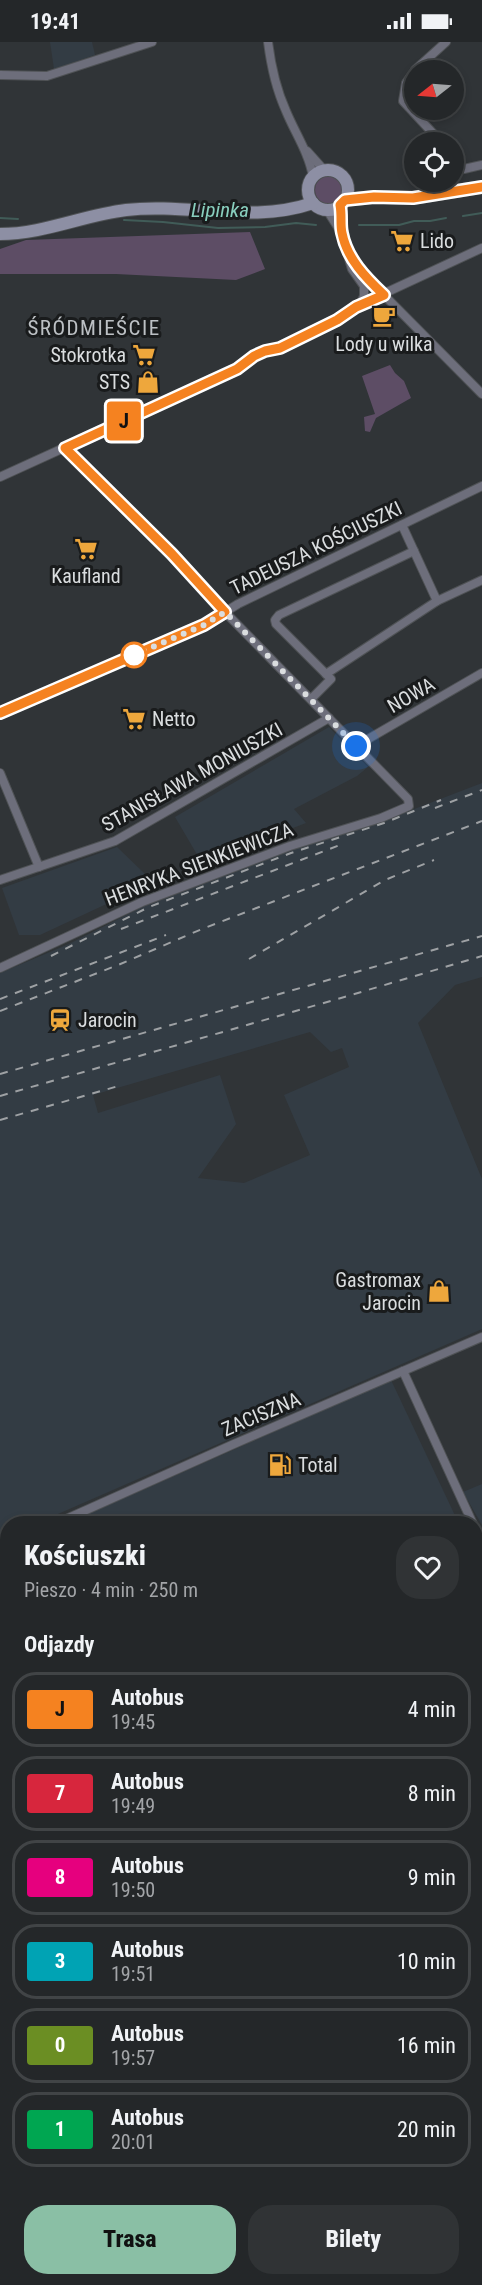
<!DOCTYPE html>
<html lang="pl">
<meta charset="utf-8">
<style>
body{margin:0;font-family:"Roboto Condensed",sans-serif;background:#303335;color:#f1f3f6;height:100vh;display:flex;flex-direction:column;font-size:22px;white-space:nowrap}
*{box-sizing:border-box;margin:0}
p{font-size:20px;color:#a3a5a8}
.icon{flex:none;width:33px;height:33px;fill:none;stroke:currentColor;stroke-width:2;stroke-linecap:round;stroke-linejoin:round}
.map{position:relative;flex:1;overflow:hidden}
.details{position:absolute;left:0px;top:1474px;width:483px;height:770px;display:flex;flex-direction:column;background:#242729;border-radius:24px 24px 0 0;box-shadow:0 3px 9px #0003,0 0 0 2px #414446}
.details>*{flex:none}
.badge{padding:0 12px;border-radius:4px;font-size:21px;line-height:39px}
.needle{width:39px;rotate:253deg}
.buttons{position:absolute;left:404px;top:18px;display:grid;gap:12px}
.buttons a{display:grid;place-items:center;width:60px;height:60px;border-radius:50%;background:#242729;box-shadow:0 3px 9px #0003,0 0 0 2px #414446;font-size:30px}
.you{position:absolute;width:30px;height:30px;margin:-15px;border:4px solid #fff;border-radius:50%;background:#1a73e8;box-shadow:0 0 0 9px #1a73e833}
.map>.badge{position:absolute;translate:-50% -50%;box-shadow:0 0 0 3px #fff}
h2{padding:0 24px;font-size:22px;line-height:54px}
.round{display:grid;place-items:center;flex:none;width:63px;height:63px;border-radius:24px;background:#303335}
.overview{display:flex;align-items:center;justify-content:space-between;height:102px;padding:0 24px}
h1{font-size:28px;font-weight:800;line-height:45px}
.button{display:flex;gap:12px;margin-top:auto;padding:12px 24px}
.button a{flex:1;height:69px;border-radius:24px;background:#8abfa5;color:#111;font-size:24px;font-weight:800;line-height:69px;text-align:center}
.button a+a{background:#303335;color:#f1f3f6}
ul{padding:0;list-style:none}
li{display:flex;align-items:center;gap:18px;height:75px;margin:0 12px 9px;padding:0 12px;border:3px solid #414446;border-radius:24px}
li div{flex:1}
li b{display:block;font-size:22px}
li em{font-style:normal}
li .badge{min-width:66px;font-weight:700;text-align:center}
.status{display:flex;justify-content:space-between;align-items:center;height:42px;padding:0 30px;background:#242729;direction:ltr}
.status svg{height:16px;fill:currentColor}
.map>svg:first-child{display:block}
.built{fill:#333c44;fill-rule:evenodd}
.green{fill:#5d4d65}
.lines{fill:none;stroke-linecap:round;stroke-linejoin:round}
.stream{stroke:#415c58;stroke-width:2}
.street-casing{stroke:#4f5255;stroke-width:10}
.secondary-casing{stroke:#4f5255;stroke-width:14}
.primary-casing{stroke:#4f5255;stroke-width:15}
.street{stroke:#6d6e7b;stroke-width:8}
.secondary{stroke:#8d8fa4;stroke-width:12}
.primary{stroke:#a5a8c3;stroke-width:14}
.rail{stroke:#9ea1a4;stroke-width:2;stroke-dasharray:8 8;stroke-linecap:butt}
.line-casing{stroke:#fff;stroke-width:14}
.line{stroke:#f58220;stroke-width:9}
.walk{stroke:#dadddf;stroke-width:6;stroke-dasharray:0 10.8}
.stop-dot{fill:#fff;stroke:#f58220;stroke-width:3}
.labels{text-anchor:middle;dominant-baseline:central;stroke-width:6;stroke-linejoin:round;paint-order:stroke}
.poi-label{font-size:20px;fill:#dadddf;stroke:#191b1c;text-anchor:start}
.street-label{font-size:20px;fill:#dadddf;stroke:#191b1c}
.water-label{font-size:21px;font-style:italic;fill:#88cebd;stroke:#191b1c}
.neighbourhood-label{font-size:21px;letter-spacing:1.5px;fill:#bcc0c4;stroke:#191b1c}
</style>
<div class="status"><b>19:41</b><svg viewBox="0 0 49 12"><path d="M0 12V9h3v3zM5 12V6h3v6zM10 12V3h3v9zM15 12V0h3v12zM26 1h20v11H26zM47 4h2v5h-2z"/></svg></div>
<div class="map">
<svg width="482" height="2243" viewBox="0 0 482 2243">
<rect width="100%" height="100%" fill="#303437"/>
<g class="built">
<path d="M50,0H92L95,13L54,27Z"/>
<path d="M329,685L368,725L357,734L294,767L306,781L202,821L175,775Z"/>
<path d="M482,741V935L455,943L418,981L482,1137V1287L35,1482H8L7,1494L0,1498V931L69,902L140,866L294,807L370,784ZM310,990L331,1010L342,1006L349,1025L284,1053L310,1113L244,1141L198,1136L236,1082L220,1033L98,1071L93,1053Z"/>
<path d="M117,805L146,833L145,844L40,893H19L2,846Z"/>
<path d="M391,1338L459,1482H66Z"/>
<path d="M482,1442V1483L463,1450Z"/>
<path d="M482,1571V1714L476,1717V1572Z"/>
<path d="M482,1778V1926L476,1928V1781Z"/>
</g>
<g class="green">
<circle cx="329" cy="148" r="14"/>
<path d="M250,190L265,227L236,238L116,232H0V207L26,198Z"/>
<path d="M390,323L395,331L404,339L411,356L376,376L370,390L365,389L364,375L375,372L362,334Z"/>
<path d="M0,1524L8,1543V1704L0,1707Z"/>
<path d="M0,1781L8,1793V2236H316L320,2243H0Z"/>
<path d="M482,1926V2080L476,2083V1928Z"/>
<path d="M351,2237H416L420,2243H355Z"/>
</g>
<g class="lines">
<g class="stream">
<path d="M463,174L482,171"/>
<path d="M0,176L18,177"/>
<path d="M124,178L163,180L218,186L265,185L296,181L316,183"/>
<path d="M359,183H399L414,179H430L446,176"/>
</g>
<g class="street-casing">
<g id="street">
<path d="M268,0C271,24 276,47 286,69C295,91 309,111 313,135"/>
<path d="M415,28L446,0"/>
<path d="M414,30L406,41L403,59L441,100"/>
<path d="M0,33L47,34L152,0"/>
<path d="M307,109L324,128"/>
<path d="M453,113L464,127L482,123"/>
<path d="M340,163L343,180L341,190"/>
<path d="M327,168L341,190L352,227L364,244V254L360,263"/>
<path d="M349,212L359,227L375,244L482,352"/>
<path d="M0,435L237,327L254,314L283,305L337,278L355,265L482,206"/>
<path d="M402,483L437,559"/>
<path d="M326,632L437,559L482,538"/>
<path d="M311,657L331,637L276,582L275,578L279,573L414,509"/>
<path d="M0,671L204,583L238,562L482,444"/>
<path d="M356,704L482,631"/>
<path d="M0,731L39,825"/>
<path d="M0,838L115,799L329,676"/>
<path d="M0,926L142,860L290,804L381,776L409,764L408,757L225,570L172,511L65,406"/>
<path d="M403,1329L473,1482"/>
<path d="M55,1482L234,1402L482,1295"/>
<path d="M476,1487L482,1499"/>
<path d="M0,1507L8,1503"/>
<path d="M476,1559L482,1556"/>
</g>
</g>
<g class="secondary-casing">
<g id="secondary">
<circle cx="328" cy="148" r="20"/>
<path d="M345,158L374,155L413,156L482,145"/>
<path d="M0,192C43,192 84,173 126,168C189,161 252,182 313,161"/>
<path d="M0,1757L8,1768"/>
</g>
</g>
<g class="primary-casing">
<g id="primary">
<path d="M476,2099L482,2096"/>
<path d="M332,2236L337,2243"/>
</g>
</g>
<use href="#street" class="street"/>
<use href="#secondary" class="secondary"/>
<use href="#primary" class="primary"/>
<g class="rail">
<path d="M435,766L482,748"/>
<path d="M121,887L340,803"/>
<path d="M51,914L149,865L291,811L384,781L441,758"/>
<path d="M249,917L385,838L434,818"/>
<path d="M0,957L166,893"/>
<path d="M0,969L118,923L202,887L482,779"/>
<path d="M0,1032L482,894"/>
<path d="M0,1054L341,956L482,914"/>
<path d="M0,1078L122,1043"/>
</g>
</g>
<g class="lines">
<g class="line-casing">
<path id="line" d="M0,671L204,583L225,570L172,512L65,406L237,327L254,314L265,309L280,306L337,278L356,265L384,253C366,236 347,217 342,191C340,183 342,173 340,163L345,158L374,155L413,156L482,145"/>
</g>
<use href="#line" class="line"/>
<path class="walk" d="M134,613L204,583L225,570L356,704"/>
</g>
<defs>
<g id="supermarket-bare" transform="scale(1.8)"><path d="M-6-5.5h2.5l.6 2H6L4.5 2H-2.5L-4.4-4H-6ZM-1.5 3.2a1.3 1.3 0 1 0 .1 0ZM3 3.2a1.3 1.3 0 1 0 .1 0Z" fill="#eea73c" stroke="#191b1c" stroke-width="2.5" paint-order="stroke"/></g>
<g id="cafe-bare" transform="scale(1.8)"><path d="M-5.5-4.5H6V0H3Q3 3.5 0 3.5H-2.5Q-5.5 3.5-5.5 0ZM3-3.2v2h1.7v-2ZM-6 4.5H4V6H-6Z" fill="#eea73c" stroke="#191b1c" stroke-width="2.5" paint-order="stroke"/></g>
<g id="shop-bare" transform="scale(1.8)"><path d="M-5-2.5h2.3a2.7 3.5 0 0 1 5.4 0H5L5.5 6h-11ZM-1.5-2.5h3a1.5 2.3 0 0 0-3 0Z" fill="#eea73c" stroke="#191b1c" stroke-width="2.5" paint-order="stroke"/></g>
<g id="station-bare" transform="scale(1.8)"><path d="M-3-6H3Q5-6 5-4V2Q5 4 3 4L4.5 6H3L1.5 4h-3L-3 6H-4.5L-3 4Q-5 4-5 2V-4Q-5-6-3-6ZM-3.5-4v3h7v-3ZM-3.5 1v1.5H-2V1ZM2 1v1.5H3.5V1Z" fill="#eea73c" stroke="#191b1c" stroke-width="2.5" paint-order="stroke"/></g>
<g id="fuel-bare" transform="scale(1.8)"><path d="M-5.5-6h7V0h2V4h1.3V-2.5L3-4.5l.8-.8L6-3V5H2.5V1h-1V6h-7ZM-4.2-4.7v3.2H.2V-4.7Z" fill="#eea73c" stroke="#191b1c" stroke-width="2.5" paint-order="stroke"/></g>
</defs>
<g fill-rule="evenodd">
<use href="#supermarket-bare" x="402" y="199"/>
<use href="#cafe-bare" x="384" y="274"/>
<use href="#supermarket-bare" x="144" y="313"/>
<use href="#shop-bare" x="148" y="340"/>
<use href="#supermarket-bare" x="86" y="507"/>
<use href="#supermarket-bare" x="134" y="677"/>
<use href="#station-bare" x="60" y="978"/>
<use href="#shop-bare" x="439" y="1249"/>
<use href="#fuel-bare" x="280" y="1423"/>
</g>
<circle class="stop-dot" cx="134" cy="613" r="12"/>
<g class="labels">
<g class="poi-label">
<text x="420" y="199">Lido</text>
<text x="384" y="302" text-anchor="middle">Lody u wilka</text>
<text x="126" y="313" text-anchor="end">Stokrotka</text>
<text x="130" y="340" text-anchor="end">STS</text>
<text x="86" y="534" text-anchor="middle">Kaufland</text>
<text x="152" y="677">Netto</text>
<text x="78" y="978">Jarocin</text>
<text x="421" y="1238" text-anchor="end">Gastromax<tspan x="421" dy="23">Jarocin</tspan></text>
<text x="298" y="1423">Total</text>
</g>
<g class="street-label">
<text transform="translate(316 506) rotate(-26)">TADEUSZA KOŚCIUSZKI</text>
<text transform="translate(411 653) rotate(-30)">NOWA</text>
<text transform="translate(192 735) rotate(-29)">STANISŁAWA MONIUSZKI</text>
<text transform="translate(199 822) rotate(-21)">HENRYKA SIENKIEWICZA</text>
<text transform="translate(261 1372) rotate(-23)">ZACISZNA</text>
</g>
<g class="water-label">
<text x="220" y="168">Lipinka</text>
</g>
<g class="neighbourhood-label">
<text x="94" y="286">ŚRÓDMIEŚCIE</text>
</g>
</g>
</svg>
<div class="buttons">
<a><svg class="needle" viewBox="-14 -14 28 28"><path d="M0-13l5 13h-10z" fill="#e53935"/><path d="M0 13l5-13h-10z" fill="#a3a5a8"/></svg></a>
<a><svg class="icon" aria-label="locate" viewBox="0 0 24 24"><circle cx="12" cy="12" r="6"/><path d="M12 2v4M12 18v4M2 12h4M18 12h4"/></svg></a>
</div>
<div class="you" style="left:356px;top:704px"></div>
<b class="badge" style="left:124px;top:379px;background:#f58220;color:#111">J</b>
<section class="details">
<div class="overview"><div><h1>Kościuszki</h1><p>Pieszo · 4 min · 250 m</p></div><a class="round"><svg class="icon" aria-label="heart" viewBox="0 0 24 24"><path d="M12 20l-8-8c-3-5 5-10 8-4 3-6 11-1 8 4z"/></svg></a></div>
<h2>Odjazdy</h2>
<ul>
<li><span class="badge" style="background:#f58220;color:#111">J</span><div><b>Autobus</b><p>19:45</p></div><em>4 min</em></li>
<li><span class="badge" style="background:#d7263d;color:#fff">7</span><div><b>Autobus</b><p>19:49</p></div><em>8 min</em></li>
<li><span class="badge" style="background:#e6007e;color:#fff">8</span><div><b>Autobus</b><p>19:50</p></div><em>9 min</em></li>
<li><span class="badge" style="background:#00a3b4;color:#fff">3</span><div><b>Autobus</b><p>19:51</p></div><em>10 min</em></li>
<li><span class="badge" style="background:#6b8e23;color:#fff">0</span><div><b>Autobus</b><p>19:57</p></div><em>16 min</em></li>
<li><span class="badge" style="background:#00a651;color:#fff">1</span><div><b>Autobus</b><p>20:01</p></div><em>20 min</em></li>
</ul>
<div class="button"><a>Trasa</a><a>Bilety</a></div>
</section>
</div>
